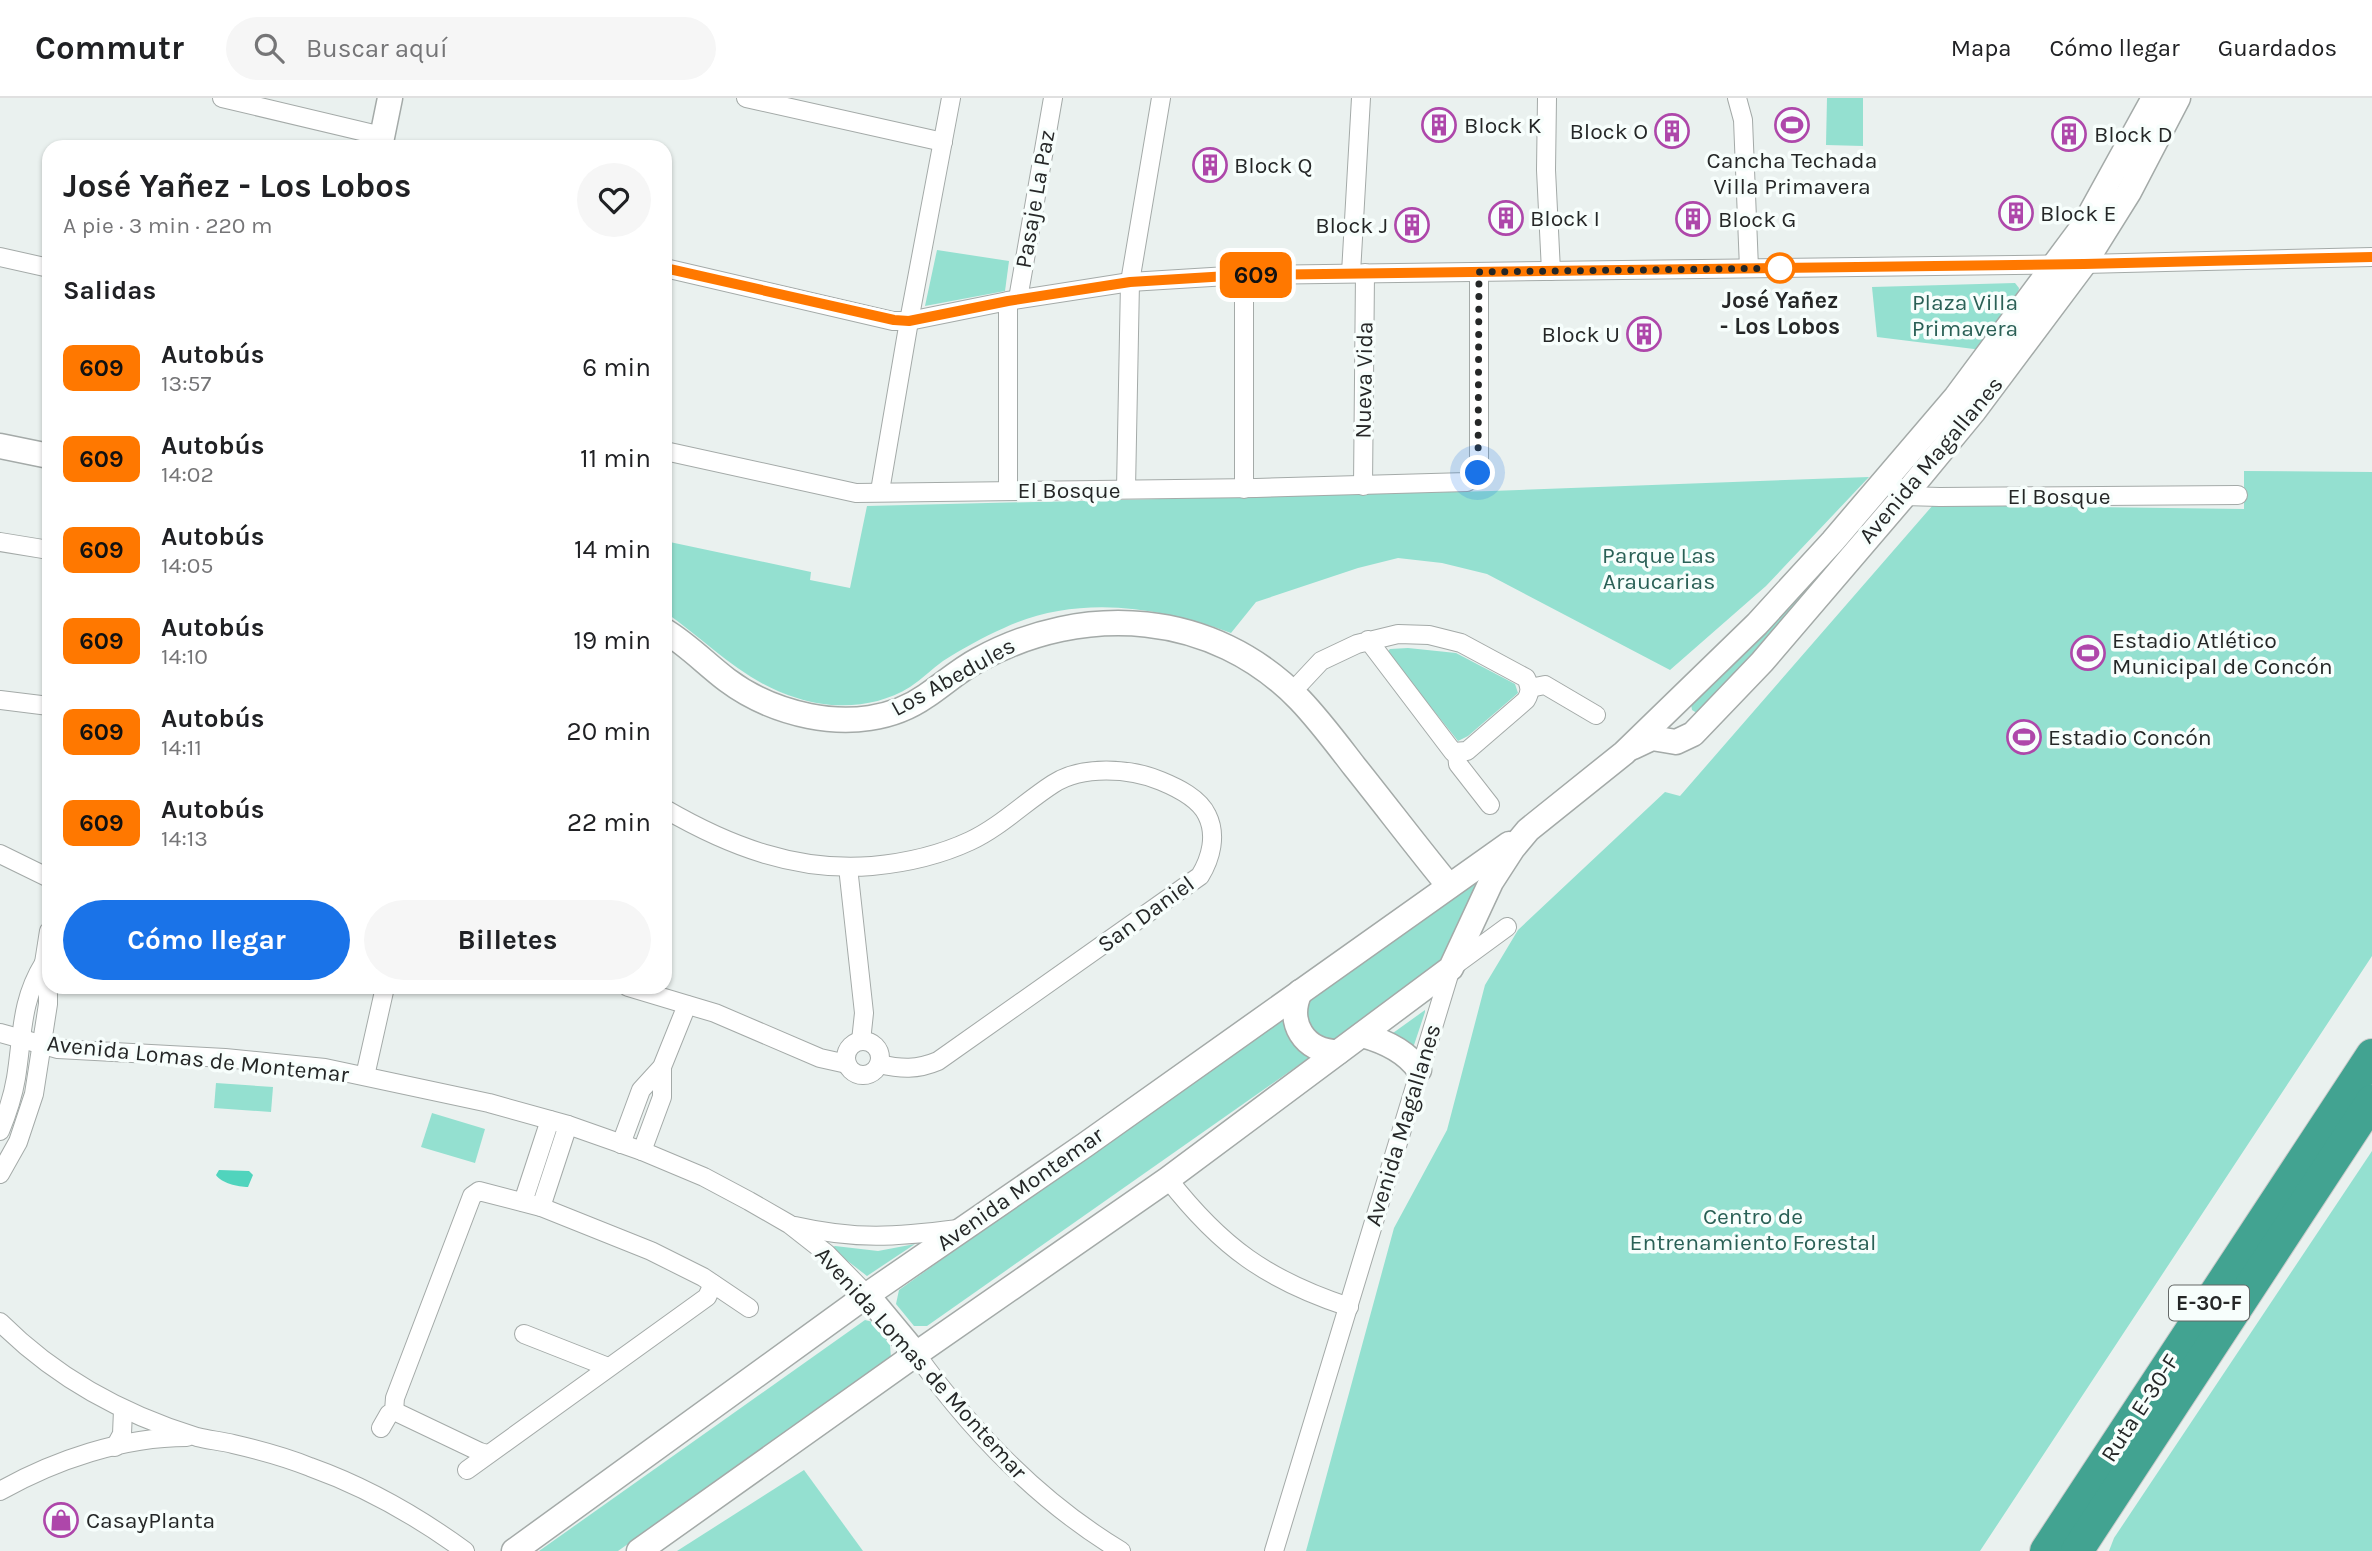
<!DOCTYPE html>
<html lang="es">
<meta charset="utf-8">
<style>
body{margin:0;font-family:Karla,sans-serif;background:#f6f6f6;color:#202124;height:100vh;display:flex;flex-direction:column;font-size:26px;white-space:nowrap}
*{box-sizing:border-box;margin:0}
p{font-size:23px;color:#757577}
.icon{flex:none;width:38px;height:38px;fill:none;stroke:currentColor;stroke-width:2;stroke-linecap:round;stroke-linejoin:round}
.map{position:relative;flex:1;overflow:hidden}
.side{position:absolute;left:42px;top:42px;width:630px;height:854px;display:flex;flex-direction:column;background:#fff;border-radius:21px;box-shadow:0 2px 5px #0004}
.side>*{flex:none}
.badge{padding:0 14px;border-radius:10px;font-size:24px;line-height:46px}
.you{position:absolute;width:35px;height:35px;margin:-18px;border:5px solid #fff;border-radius:50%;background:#1a73e8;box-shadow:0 0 0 10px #1a73e833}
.map>.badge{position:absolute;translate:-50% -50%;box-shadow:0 0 0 4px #fff}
h2{padding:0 21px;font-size:26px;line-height:63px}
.round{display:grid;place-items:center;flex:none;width:74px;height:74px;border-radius:37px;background:#f6f6f6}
.summary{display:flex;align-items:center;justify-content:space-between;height:119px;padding:0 21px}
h1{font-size:33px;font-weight:700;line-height:52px}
.primary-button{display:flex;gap:14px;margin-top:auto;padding:14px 21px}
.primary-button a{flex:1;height:80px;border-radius:42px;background:#1a73e8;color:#fff;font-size:28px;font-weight:700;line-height:80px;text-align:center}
.primary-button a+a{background:#f6f6f6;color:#202124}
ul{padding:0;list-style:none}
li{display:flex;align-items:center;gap:21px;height:91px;padding:0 21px}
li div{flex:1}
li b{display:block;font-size:26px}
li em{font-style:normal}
li .badge{min-width:77px;font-weight:700;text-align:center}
header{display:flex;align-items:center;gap:42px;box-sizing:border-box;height:98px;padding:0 35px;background:#fff;border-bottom:2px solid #e0e0e0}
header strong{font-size:33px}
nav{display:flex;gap:38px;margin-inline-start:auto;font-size:24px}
.search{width:490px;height:63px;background:#f6f6f6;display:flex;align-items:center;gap:18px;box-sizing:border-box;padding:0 24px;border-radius:38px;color:#757577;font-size:26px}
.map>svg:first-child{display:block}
.green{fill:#94e0d0}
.water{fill:#50d4bd}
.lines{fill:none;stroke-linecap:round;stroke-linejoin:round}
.street-casing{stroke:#a4aaa8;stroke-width:20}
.secondary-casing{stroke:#a4aaa8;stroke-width:27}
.highway-casing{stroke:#cbcbcb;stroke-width:34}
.street{stroke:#fff;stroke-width:18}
.secondary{stroke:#fff;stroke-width:24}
.highway{stroke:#42a391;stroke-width:32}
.line-casing{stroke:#fff;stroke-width:16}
.line{stroke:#ff7800;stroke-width:10}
.walk{stroke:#252727;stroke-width:7;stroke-dasharray:0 12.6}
.stop-dot{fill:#fff;stroke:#ff7800;stroke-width:3.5}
.labels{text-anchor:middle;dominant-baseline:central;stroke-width:7;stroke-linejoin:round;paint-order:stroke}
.shield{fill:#f7fefc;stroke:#646867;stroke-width:2}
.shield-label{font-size:21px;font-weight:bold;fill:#252727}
.poi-label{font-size:23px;fill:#252727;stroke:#f7fefc;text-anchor:start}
.street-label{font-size:23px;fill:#252727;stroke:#f7fefc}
.stop-label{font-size:23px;font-weight:bold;fill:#252727;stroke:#f7fefc}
.park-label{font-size:23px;fill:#2a6056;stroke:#f7fefc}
</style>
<header>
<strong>Commutr</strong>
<div class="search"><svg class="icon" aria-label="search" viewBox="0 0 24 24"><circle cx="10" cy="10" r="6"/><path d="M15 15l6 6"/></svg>Buscar aquí</div>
<nav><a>Mapa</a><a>Cómo llegar</a><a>Guardados</a></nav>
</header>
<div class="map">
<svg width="2372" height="1453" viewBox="0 0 2372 1453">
<rect width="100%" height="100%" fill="#eaf1ef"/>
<g class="green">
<path d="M1827,0H1863V48L1826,47Z"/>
<path d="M937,152L1009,163L1005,193L925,208Z"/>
<path d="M2015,185L2019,190L2018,195L1982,252L1877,239L1872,189Z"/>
<path d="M2244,373L2372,374V858L1980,1453H1306L1394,1130L1447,1032L1485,887L1518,832L1665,694L1680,698L1933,407L2244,411Z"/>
<path d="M1869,379L1766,488L1670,572L1487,476L1442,465L1398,460L1358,470L1256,504L1231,535C1159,508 1076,496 1004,530C983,539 962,551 943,563C932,571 922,581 910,589C876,610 834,612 797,600C745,585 708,544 665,514V443L811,474L810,482L850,490L867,408L1491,393Z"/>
<path d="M1879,401L1886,407L1760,556L1697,615L1692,612L1691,606Z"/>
<path d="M1408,550L1456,555L1515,586L1518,595L1468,638L1458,643L1387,554L1390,551Z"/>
<path d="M1479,781L1446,863L1331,944L1306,931L1304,904Z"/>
<path d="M1425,912V914L1413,950L1393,935Z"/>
<path d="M1285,916L1313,957L927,1228H914L896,1206L899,1192Z"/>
<path d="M216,985L273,989L271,1014L214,1010Z"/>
<path d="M432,1015L485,1031L475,1065L421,1049Z"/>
<path d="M2372,1053V1453H2109L2114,1440Z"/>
<path d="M915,1146L867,1178L831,1150L835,1148L878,1153Z"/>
<path d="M865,1222L873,1224L890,1247L891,1260L618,1453H539Z"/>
<path d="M804,1372L863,1453H677Z"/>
</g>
<path class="water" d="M219,1072L249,1073L253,1077L248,1089C238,1089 221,1085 216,1077Z"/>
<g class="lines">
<g class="street-casing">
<g id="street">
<path d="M222,0L382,38"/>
<path d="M746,0L943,44"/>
<path d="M1547,0L1546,72L1551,173"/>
<path d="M1737,0L1743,22L1749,170"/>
<path d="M0,159L49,170"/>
<path d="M665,170L893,223H909L1008,203L1130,184L1244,177L2084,166L2372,159"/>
<path d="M1351,175L1361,0"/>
<path d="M1018,201L1053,0"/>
<path d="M1008,203V392"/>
<path d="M665,353L856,395L1256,390L1467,384L1476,379L1479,371V174"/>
<path d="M1363,388L1365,175"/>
<path d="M1126,391L1130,184L1161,0"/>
<path d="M1244,391V177"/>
<path d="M880,393L909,223L951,0"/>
<path d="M1900,394L1904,398L1940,399L2238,397"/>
<path d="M0,444L49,452"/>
<path d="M1530,590L1545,587L1596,617"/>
<path d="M1292,594L1321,563L1357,546L1398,536L1429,537L1461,545L1526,580C1530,588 1531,594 1526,602L1467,653L1453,654L1368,542"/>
<path d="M0,602L49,608"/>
<path d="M1457,655L1458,666L1490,707"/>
<path d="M665,711C729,748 796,774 872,768C904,765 940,757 970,743C1000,729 1025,704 1053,686C1082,667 1130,670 1161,683C1178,690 1199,700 1207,717C1217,737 1211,760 1200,778L938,963C917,972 901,971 879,966"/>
<path d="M0,756L49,780"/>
<path d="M848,769L864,915L861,943"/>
<path d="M628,889L715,915L820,960L847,966"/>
<path d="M0,935L58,951L225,960L325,970L489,1005L568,1027L642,1053L704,1079L749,1103L789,1126L826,1155L867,1197"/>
<circle cx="863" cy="960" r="17"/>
<path d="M365,978L385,889"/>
<path d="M0,1033C7,1016 13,998 16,980C23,937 20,904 44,865"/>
<path d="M621,1046L641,992L662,969L687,907"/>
<path d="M642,1053L662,999V969"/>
<path d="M0,1076L18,1044L34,996L48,906V885L44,865L49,833"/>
<path d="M1168,1081C1221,1149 1267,1182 1349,1209"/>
<path d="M523,1104L550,1022"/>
<path d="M541,1109L568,1027"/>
<path d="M795,1128C856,1142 896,1139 958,1131"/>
<path d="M0,1224C55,1279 122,1316 197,1339C209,1342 221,1343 233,1346C259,1352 285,1359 310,1369C366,1389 417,1418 465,1453"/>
<path d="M524,1236L608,1269"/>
<path d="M916,1256C972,1334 1038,1403 1121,1453"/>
<path d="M394,1313L480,1354L487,1356"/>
<path d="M381,1330L389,1316L394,1313L395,1300L472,1098L479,1093L541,1109L651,1153L703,1179L749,1210"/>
<path d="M115,1349L122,1336L123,1312"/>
<path d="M467,1372L707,1199L713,1186"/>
<path d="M0,1393C55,1362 123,1339 187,1339"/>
<path d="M1274,1453L1451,870L1507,829"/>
</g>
</g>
<g class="secondary-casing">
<g id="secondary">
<path d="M380,49L390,0"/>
<path d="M0,348L49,358"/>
<path d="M665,533C688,547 706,566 727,582C751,600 780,612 809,618C849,626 892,622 926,598C944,586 959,572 978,562C1084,504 1213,512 1300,602C1320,623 1337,646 1354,668C1386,708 1417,749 1449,788"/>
<path d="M1633,649L1652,640L1676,644L1693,636L1762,564L1904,398L1974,313L2084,166L2129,94L2178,0"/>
<path d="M1300,894C1286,924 1304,954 1338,954"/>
<path d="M1362,937C1384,943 1406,953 1419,972"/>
<path d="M867,1197L916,1256"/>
<path d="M514,1453L867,1197L1085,1047L1509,746"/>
<path d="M639,1453L916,1256L1168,1081L1451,870L1491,784L1513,750L1528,732L1624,655L1757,526L1833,443L1956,299L2084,127L2154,0"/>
</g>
</g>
<g class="highway-casing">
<g id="highway">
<path d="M2046,1453L2372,957"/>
<path d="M2077,1453L2372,1003"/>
</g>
</g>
<use href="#street" class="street"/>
<use href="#secondary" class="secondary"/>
<use href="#highway" class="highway"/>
</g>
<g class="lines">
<g class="line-casing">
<path id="line" d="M665,170L894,222L909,223L1008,203L1130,184L1244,177L2084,166L2372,159"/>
</g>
<use href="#line" class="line"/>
<path class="walk" d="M1478,375L1479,174L1789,170H1780"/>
</g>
<defs>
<g id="building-ring" transform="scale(1.75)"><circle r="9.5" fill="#f7fefc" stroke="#ae47aa" stroke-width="1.5"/><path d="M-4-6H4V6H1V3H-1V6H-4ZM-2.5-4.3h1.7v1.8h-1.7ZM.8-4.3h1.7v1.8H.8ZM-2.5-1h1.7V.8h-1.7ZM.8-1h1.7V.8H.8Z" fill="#ae47aa"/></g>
<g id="stadium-ring" transform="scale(1.75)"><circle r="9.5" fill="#f7fefc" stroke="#ae47aa" stroke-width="1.5"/><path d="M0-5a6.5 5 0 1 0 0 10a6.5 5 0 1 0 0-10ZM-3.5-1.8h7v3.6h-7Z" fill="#ae47aa"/></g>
<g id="shop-ring" transform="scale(1.75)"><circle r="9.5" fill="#f7fefc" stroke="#ae47aa" stroke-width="1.5"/><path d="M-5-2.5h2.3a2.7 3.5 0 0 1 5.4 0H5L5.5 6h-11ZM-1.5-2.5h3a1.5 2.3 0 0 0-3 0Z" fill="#ae47aa"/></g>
</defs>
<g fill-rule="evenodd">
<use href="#building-ring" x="1439" y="27"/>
<use href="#stadium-ring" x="1792" y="27"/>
<use href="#building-ring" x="1672" y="33"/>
<use href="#building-ring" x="2069" y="36"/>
<use href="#building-ring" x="1210" y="67"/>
<use href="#building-ring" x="2016" y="115"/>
<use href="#building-ring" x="1506" y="120"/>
<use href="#building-ring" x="1693" y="121"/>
<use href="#building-ring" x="1412" y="127"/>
<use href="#building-ring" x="1644" y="236"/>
<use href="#stadium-ring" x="2088" y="555"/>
<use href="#stadium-ring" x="2024" y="639"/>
<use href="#shop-ring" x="61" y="1422"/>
</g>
<circle class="stop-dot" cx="1780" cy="170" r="14"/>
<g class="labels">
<rect class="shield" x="2169" y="1187.5" width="80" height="35" rx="5"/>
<g class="shield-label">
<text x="2209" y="1205">E-30-F</text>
</g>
<g class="poi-label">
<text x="1464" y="27">Block K</text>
<text x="1648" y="33" text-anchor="end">Block O</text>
<text x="2094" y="36">Block D</text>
<text x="1792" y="62" text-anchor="middle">Cancha Techada<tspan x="1792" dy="26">Villa Primavera</tspan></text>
<text x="1234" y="67">Block Q</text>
<text x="2040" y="115">Block E</text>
<text x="1530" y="120">Block I</text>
<text x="1718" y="121">Block G</text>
<text x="1388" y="127" text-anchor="end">Block J</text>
<text x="1620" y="236" text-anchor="end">Block U</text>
<text x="2112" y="542">Estadio Atlético<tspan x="2112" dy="26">Municipal de Concón</tspan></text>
<text x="2048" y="639">Estadio Concón</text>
<text x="86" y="1422">CasayPlanta</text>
</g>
<g class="street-label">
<text transform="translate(1035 101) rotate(-80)">Pasaje La Paz</text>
<text transform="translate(1364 282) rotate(-89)">Nueva Vida</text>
<text transform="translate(1931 362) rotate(-50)">Avenida Magallanes</text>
<text x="1069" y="392">El Bosque</text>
<text x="2059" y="398">El Bosque</text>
<text transform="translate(953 579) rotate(-29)">Los Abedules</text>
<text transform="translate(1146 816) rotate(-36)">San Daniel</text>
<text transform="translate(198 961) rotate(6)">Avenida Lomas de Montemar</text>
<text transform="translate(1403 1027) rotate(-73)">Avenida Magallanes</text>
<text transform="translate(1020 1091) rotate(-35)">Avenida Montemar</text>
<text transform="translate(921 1265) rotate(48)">Avenida Lomas de Montemar</text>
<text transform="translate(2140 1310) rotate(-57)">Ruta E-30-F</text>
</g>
<g class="stop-label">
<text x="1780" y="202">José Yañez<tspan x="1780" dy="26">- Los Lobos</tspan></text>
</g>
<g class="park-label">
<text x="1965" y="204">Plaza Villa<tspan x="1965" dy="26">Primavera</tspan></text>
<text x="1659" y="457">Parque Las<tspan x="1659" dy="26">Araucarias</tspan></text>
<text x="1753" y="1118">Centro de<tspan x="1753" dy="26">Entrenamiento Forestal</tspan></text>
</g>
</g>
</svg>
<div class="you" style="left:1478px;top:375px"></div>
<b class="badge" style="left:1256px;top:177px;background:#ff7800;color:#111">609</b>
<section class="side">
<div class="summary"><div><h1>José Yañez - Los Lobos</h1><p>A pie · 3 min · 220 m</p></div><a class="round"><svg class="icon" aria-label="heart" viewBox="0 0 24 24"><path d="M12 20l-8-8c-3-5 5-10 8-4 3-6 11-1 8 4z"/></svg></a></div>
<h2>Salidas</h2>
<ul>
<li><span class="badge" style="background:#ff7800;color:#111">609</span><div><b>Autobús</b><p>13:57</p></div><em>6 min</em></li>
<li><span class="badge" style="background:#ff7800;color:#111">609</span><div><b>Autobús</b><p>14:02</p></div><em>11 min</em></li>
<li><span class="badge" style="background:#ff7800;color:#111">609</span><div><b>Autobús</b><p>14:05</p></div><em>14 min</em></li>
<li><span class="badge" style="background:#ff7800;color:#111">609</span><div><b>Autobús</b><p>14:10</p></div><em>19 min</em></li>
<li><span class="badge" style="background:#ff7800;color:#111">609</span><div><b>Autobús</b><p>14:11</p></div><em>20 min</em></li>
<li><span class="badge" style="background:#ff7800;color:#111">609</span><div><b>Autobús</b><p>14:13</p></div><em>22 min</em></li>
</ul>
<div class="primary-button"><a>Cómo llegar</a><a>Billetes</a></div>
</section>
</div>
